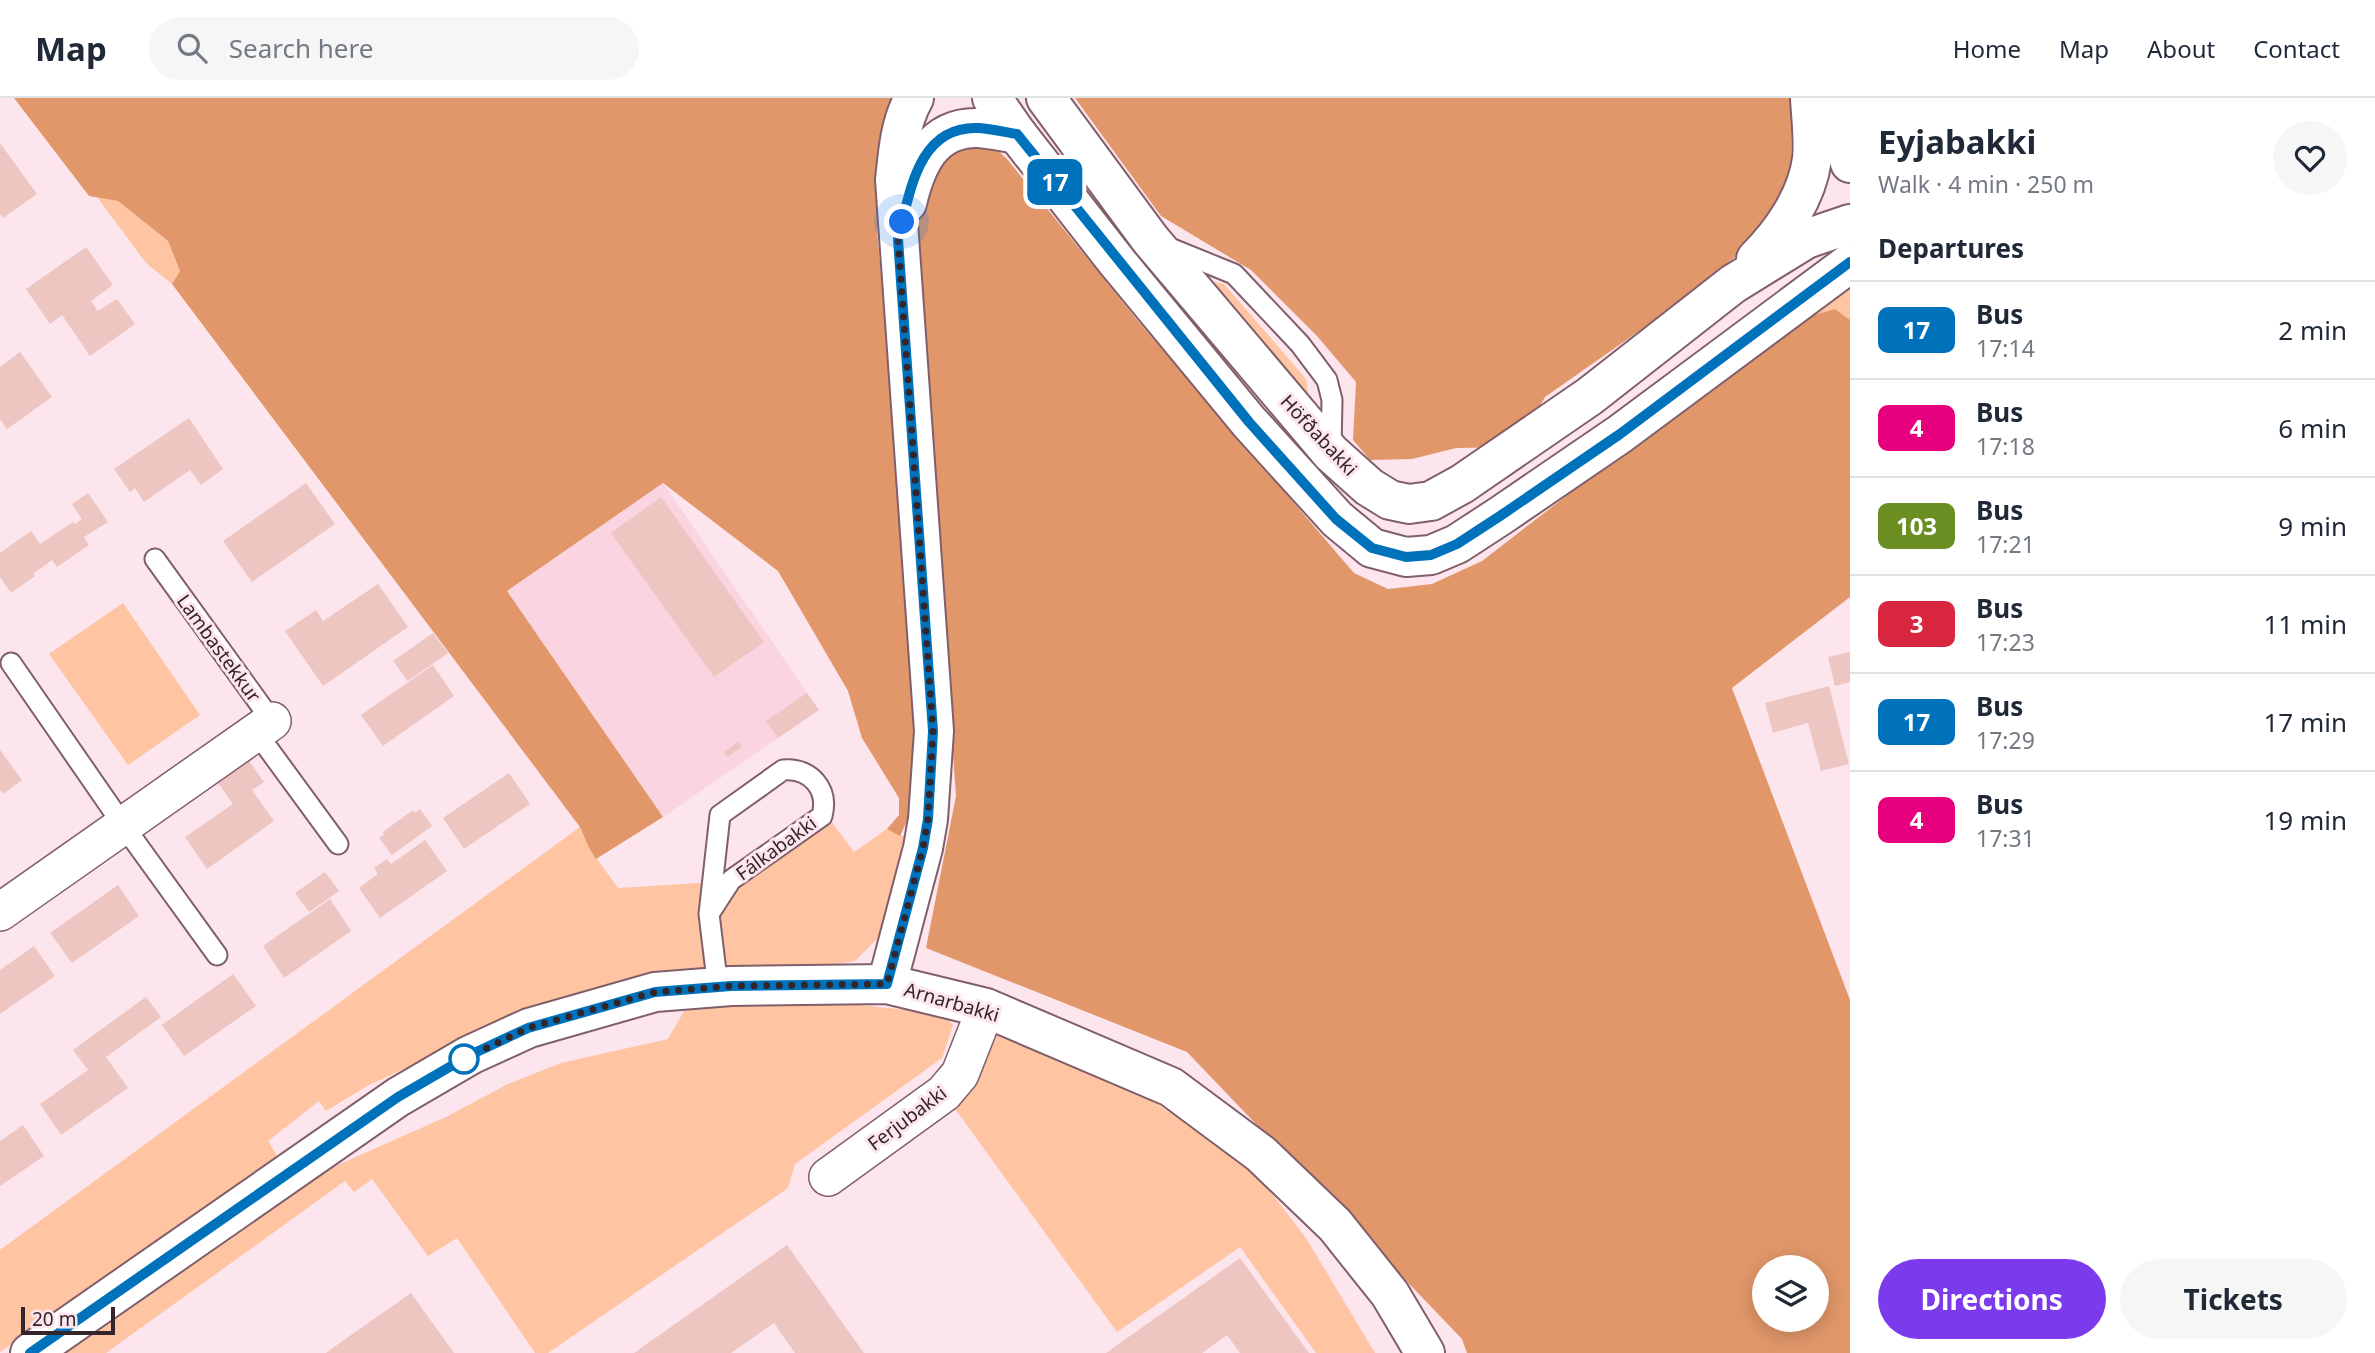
<!DOCTYPE html>
<meta charset="utf-8">
<style>
body{margin:0;font-family:"Noto Sans",sans-serif;background:#f6f6f7;color:#1f2937;height:100vh;display:flex;flex-direction:column;font-size:26px;white-space:nowrap}
*{box-sizing:border-box;margin:0}
p{font-size:23px;color:#747a83}
.icon{flex:none;width:38px;height:38px;fill:none;stroke:currentColor;stroke-width:2;stroke-linecap:round;stroke-linejoin:round}
.map{position:relative;flex:1;overflow:hidden}
.sheet{display:flex;flex-direction:column;background:#fff;width:525px}
.sheet>*{flex:none}
.badge{padding:0 14px;border-radius:10px;font-size:24px;line-height:46px}
.controls{position:absolute;left:1752px;top:1157px;display:grid;gap:14px}
.controls a{display:grid;place-items:center;width:77px;height:77px;border-radius:50%;background:#fff;box-shadow:0 4px 18px #0003;font-size:35px}
.scale{position:absolute;left:21px;bottom:18px;width:94px;box-sizing:border-box;padding-left:7px;border:4px solid #33252a;border-top:0;font-size:19px;line-height:24px;white-space:nowrap;color:#33252a;-webkit-text-stroke:5px #fde5ed;paint-order:stroke}
.you{position:absolute;width:35px;height:35px;margin:-18px;border:5px solid #fff;border-radius:50%;background:#1a73e8;box-shadow:0 0 0 10px #1a73e833}
.map>.badge{position:absolute;translate:-50% -50%;box-shadow:0 0 0 4px #fff}
h2{padding:0 28px;font-size:26px;line-height:63px}
.round{display:grid;place-items:center;flex:none;width:74px;height:74px;border-radius:37px;background:#f6f6f7}
.head{display:flex;align-items:center;justify-content:space-between;height:119px;padding:0 28px}
h1{font-size:33px;font-weight:700;line-height:52px}
.cta{display:flex;gap:14px;margin-top:auto;padding:14px 28px}
.cta a{flex:1;height:80px;border-radius:42px;background:#7c3aed;color:#fff;font-size:28px;font-weight:700;line-height:80px;text-align:center}
.cta a+a{background:#f6f6f7;color:#1f2937}
ul{padding:0;list-style:none}
li{display:flex;align-items:center;gap:21px;height:98px;padding:0 28px;border-top:2px solid #e0e1e3}
li div{flex:1}
li b{display:block;font-size:26px}
li em{font-style:normal}
li .badge{min-width:77px;font-weight:700;text-align:center}
header{display:flex;align-items:center;gap:42px;box-sizing:border-box;height:98px;padding:0 35px;background:#fff;border-bottom:2px solid #e0e1e3}
header strong{font-size:33px}
nav{display:flex;gap:38px;margin-inline-start:auto;font-size:24px}
.search{width:490px;height:63px;background:#f6f6f7;display:flex;align-items:center;gap:18px;box-sizing:border-box;padding:0 24px;border-radius:38px;color:#747a83;font-size:26px}
main{display:flex;flex:1;min-height:0}
.map>svg:first-child{display:block}
.built{fill:#fad4e1}
.green{fill:#ffc4a1}
.forest{fill:#e19769;fill-rule:evenodd}
.building{fill:#edc5c1}
.lines{fill:none;stroke-linecap:round;stroke-linejoin:round}
.lane-casing{stroke:#805f6b;stroke-width:23}
.street-casing{stroke:#805f6b;stroke-width:40}
.secondary-casing{stroke:#805f6b;stroke-width:42}
.lane{stroke:#fff;stroke-width:19}
.street{stroke:#fff;stroke-width:37}
.secondary{stroke:#fff;stroke-width:38}
.line-casing{stroke:#fff;stroke-width:16}
.line{stroke:#0072bc;stroke-width:10}
.walk{stroke:#33252a;stroke-width:7;stroke-dasharray:0 12.6}
.stop-dot{fill:#fff;stroke:#0072bc;stroke-width:3.5}
.labels{text-anchor:middle;dominant-baseline:central;stroke-width:6;stroke-linejoin:round;paint-order:stroke}
.street-label{font-size:19px;fill:#33252a;stroke:#fde5ed}
</style>
<header>
<strong>Map</strong>
<div class="search"><svg class="icon" aria-label="search" viewBox="0 0 24 24"><circle cx="10" cy="10" r="6"/><path d="M15 15l6 6"/></svg>Search here</div>
<nav><a>Home</a><a>Map</a><a>About</a><a>Contact</a></nav>
</header>
<main>
<div class="map">
<svg width="1850" height="1255" viewBox="0 0 1850 1255">
<rect width="100%" height="100%" fill="#fde5ed"/>
<path class="built" d="M663,385L819,612L663,719L507,493Z"/>
<g class="green">
<path d="M97,99L118,103L168,143L180,173L172,186L146,165Z"/>
<path d="M1211,183L1224,186L1306,281L1309,301Z"/>
<path d="M1850,184V222L1835,211L1793,223Z"/>
<path d="M123,505L200,617L128,667L49,556Z"/>
<path d="M831,723L854,754L887,731L908,740L898,794L877,841L855,863L811,870L741,867L676,881L579,895L449,950L367,988L326,1013L319,1003L268,1043L277,1058L0,1254V1152L580,729L589,750L618,790L748,782Z"/>
<path d="M775,898L944,916L953,927L942,960L795,1066L788,1090L548,1255H535L457,1140L428,1158L372,1081L354,1094L345,1083L106,1255H59L322,1074L446,1019L508,986L561,965L668,941L684,913Z"/>
<path d="M995,930L1126,985L1253,1071L1306,1140L1375,1255H1316L1240,1149L1117,1234L950,1004Z"/>
</g>
<g class="forest">
<path d="M14,0H898L881,36L877,133L923,632L915,706L900,738L887,731L899,717V700L862,640L848,593L778,473L663,385L507,493L663,719L596,761L589,750L580,729L172,186L180,173L168,143L118,103L89,98Z"/>
<path d="M1075,0H1790L1792,11L1791,81L1757,141L1672,210L1545,299L1516,349L1456,350L1412,361L1370,362L1353,342L1356,284L1317,238L1251,172L1161,118Z"/>
<path d="M967,46L992,47L1007,61L1138,223L1354,475L1388,491L1432,486L1482,463L1793,223L1835,211L1850,222V499L1732,590L1850,902V1255H1467L1462,1241L1187,954L926,850L956,698L918,166L917,120L941,60ZM1764,1169H1816V1222H1764Z"/>
</g>
<g class="building">
<path d="M0,45L37,96L3,120L0,116Z"/>
<path d="M86,149L113,187L91,203L98,213L117,201L135,226L90,258L62,217L50,226L26,191Z"/>
<path d="M20,254L52,299L7,331L0,321V269Z"/>
<path d="M189,320L223,371L201,387L190,372L144,404L135,390L130,394L114,371Z"/>
<path d="M306,385L335,426L252,484L223,443Z"/>
<path d="M88,395L108,424L84,439L89,447L57,469L52,462L33,476L35,478L11,495L0,479V455L31,433L40,446L73,424L75,426L82,421L72,406Z"/>
<path d="M661,399L764,544L714,579L611,435Z"/>
<path d="M378,486L408,529L323,588L285,533L316,512L323,523Z"/>
<path d="M433,535L448,555L408,583L393,563Z"/>
<path d="M1850,554V584L1835,588L1828,559Z"/>
<path d="M433,567L454,598L383,648L361,617Z"/>
<path d="M1829,588L1849,666L1821,673L1808,625L1773,635L1765,605Z"/>
<path d="M807,595L819,612L778,640L766,623Z"/>
<path d="M738,644L742,649L727,659L724,654Z"/>
<path d="M0,652L22,682L3,696L0,692Z"/>
<path d="M249,663L264,684L252,692L274,723L207,771L185,739L233,706L218,685Z"/>
<path d="M509,675L530,706L464,751L443,720Z"/>
<path d="M420,711L432,728L392,757L379,740L384,737L383,734L413,712L415,715Z"/>
<path d="M425,742L447,773L380,820L359,790L378,776L374,770L387,761L391,766Z"/>
<path d="M325,774L339,793L309,814L295,795Z"/>
<path d="M118,787L139,818L72,865L50,835Z"/>
<path d="M330,801L351,833L284,880L263,848Z"/>
<path d="M34,848L55,878L0,916V872Z"/>
<path d="M233,876L256,908L184,958L162,927Z"/>
<path d="M146,899L161,919L106,959L128,990L61,1037L40,1006L88,972L73,952Z"/>
<path d="M23,1027L44,1058L0,1088V1043Z"/>
<path d="M787,1147L864,1255H795L774,1225L731,1255H634Z"/>
<path d="M1240,1160L1309,1255H1240L1227,1237L1202,1255H1106Z"/>
<path d="M411,1195L454,1255H326L341,1244Z"/>
</g>
<g class="lines">
<g class="lane-casing">
<g id="lane">
<path d="M1165,148L1234,176L1300,246L1327,282L1332,302L1331,351"/>
<path d="M155,461L272,623"/>
<path d="M11,565L123,727L217,857"/>
<path d="M256,634L338,746"/>
<path d="M709,816L720,717L783,672C811,670 829,691 822,718L731,782L709,816L718,890"/>
</g>
</g>
<g class="street-casing">
<g id="street">
<path d="M0,814L272,623"/>
<path d="M828,1079L944,995L960,976L986,910"/>
</g>
</g>
<g class="secondary-casing">
<g id="secondary">
<path d="M992,0L1017,36L1117,164L1249,324L1337,421L1372,450L1406,459L1431,457L1457,446L1500,418L1620,336L1850,165"/>
<path d="M1046,0L1150,141L1331,355L1369,389L1390,402L1409,406L1431,403L1462,386L1590,298L1733,186L1806,141L1850,126"/>
<path d="M1834,0L1837,25L1850,65"/>
<path d="M907,105C916,67 932,28 979,30C992,31 1004,34 1017,36"/>
<path d="M1756,161C1782,135 1807,99 1812,61C1814,41 1811,20 1810,0"/>
<path d="M887,886L923,750L928,721L934,633L895,82C898,53 900,25 914,0"/>
<path d="M30,1255L398,999L470,957L529,930L655,894L731,888L887,886L986,910L1171,989L1261,1056L1335,1127L1390,1196L1425,1255"/>
</g>
</g>
<use href="#lane" class="lane"/>
<use href="#street" class="street"/>
<use href="#secondary" class="secondary"/>
</g>
<g class="lines">
<g class="line-casing">
<path id="line" d="M30,1255L398,999L470,957L528,930L655,894L731,888L887,886L923,750L928,721L933,633L898,141C910,96 917,27 979,30C992,31 1004,34 1017,36L1249,324L1336,421L1372,450L1406,459L1431,457L1457,446L1500,418L1620,336L1850,164"/>
</g>
<use href="#line" class="line"/>
<path class="walk" d="M464,961L528,930L655,894L731,888L887,886L923,750L928,721L933,633L898,141L902,124"/>
</g>
<circle class="stop-dot" cx="464" cy="961" r="14"/>
<g class="labels">
<g class="street-label">
<text transform="translate(1319 337) rotate(47)">Höfðabakki</text>
<text transform="translate(219 550) rotate(54)">Lambastekkur</text>
<text transform="translate(776 750) rotate(-36)">Fálkabakki</text>
<text transform="translate(952 904) rotate(16)">Arnarbakki</text>
<text transform="translate(907 1020) rotate(-37)">Ferjubakki</text>
</g>
</g>
</svg>
<div class="controls">
<a><svg class="icon" aria-label="layers" viewBox="0 0 24 24"><path d="M12 4l9 5-9 5-9-5zM3 14l9 5 9-5"/></svg></a>
</div>
<div class="scale">20 m</div>
<div class="you" style="left:902px;top:124px"></div>
<b class="badge" style="left:1055px;top:84px;background:#0072bc;color:#fff">17</b>
</div>
<section class="sheet">
<div class="head"><div><h1>Eyjabakki</h1><p>Walk · 4 min · 250 m</p></div><a class="round"><svg class="icon" aria-label="heart" viewBox="0 0 24 24"><path d="M12 20l-8-8c-3-5 5-10 8-4 3-6 11-1 8 4z"/></svg></a></div>
<h2>Departures</h2>
<ul>
<li><span class="badge" style="background:#0072bc;color:#fff">17</span><div><b>Bus</b><p>17:14</p></div><em>2 min</em></li>
<li><span class="badge" style="background:#e6007e;color:#fff">4</span><div><b>Bus</b><p>17:18</p></div><em>6 min</em></li>
<li><span class="badge" style="background:#6b8e23;color:#fff">103</span><div><b>Bus</b><p>17:21</p></div><em>9 min</em></li>
<li><span class="badge" style="background:#d7263d;color:#fff">3</span><div><b>Bus</b><p>17:23</p></div><em>11 min</em></li>
<li><span class="badge" style="background:#0072bc;color:#fff">17</span><div><b>Bus</b><p>17:29</p></div><em>17 min</em></li>
<li><span class="badge" style="background:#e6007e;color:#fff">4</span><div><b>Bus</b><p>17:31</p></div><em>19 min</em></li>
</ul>
<div class="cta"><a>Directions</a><a>Tickets</a></div>
</section>
</main>
